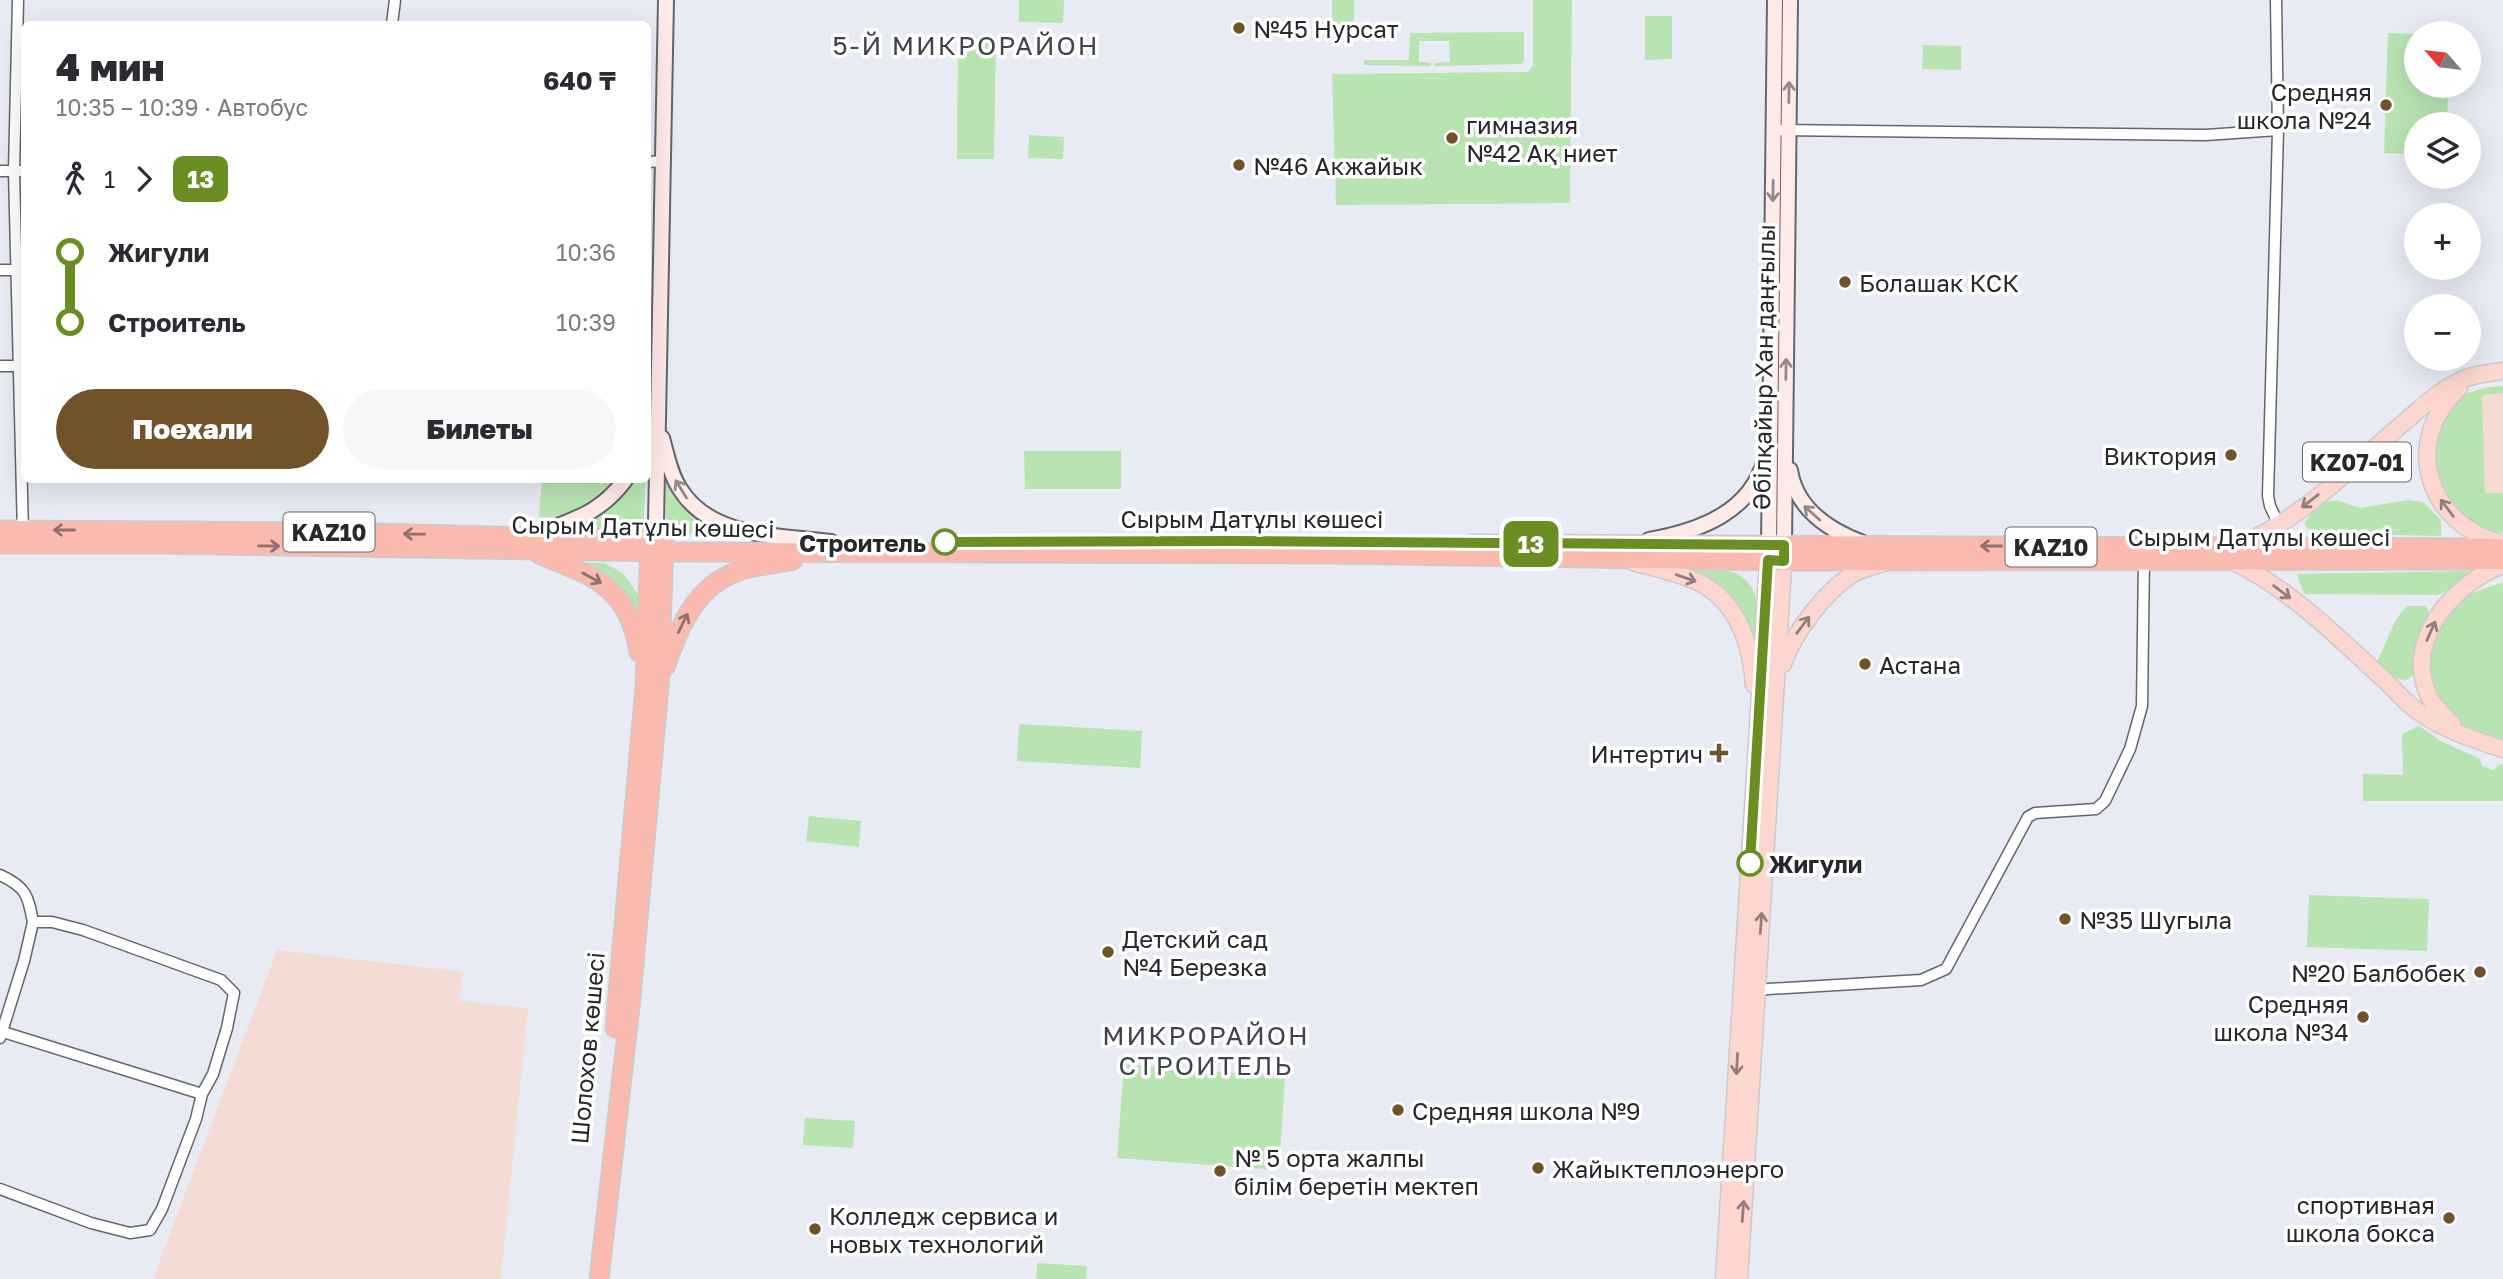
<!DOCTYPE html>
<html lang="ru">
<meta charset="utf-8">
<style>
body{margin:0;font-family:"Golos Text",sans-serif;background:#f7f7f7;color:#2b2b33;height:100vh;display:flex;flex-direction:column;font-size:26px;white-space:nowrap}
*{box-sizing:border-box;margin:0}
p{font-size:23px;color:#7c7c81}
.icon{flex:none;width:38px;height:38px;fill:none;stroke:currentColor;stroke-width:2;stroke-linecap:round;stroke-linejoin:round}
.map{position:relative;flex:1;overflow:hidden}
.side{position:absolute;left:21px;top:21px;width:630px;height:462px;display:flex;flex-direction:column;background:#fff;border-radius:10px;box-shadow:0 7px 28px #0002}
.side>*{flex:none}
.badge{padding:0 14px;border-radius:10px;font-size:24px;line-height:46px}
.needle{width:46px;rotate:298deg}
.buttons{position:absolute;left:2404px;top:21px;display:grid;gap:14px}
.buttons a{display:grid;place-items:center;width:77px;height:77px;border-radius:50%;background:#fff;box-shadow:0 7px 28px #0002;font-size:35px}
.map>.badge{position:absolute;translate:-50% -50%;box-shadow:0 0 0 4px #fff}
.legs{display:flex;align-items:center;gap:10px;height:77px;padding:0 35px;font-size:23px}
.legs p{margin-inline-start:auto}
.head{display:flex;align-items:center;justify-content:space-between;height:119px;padding:0 35px}
h1{font-size:38px;font-weight:800;line-height:52px}
.cta{display:flex;gap:14px;margin-top:auto;padding:14px 35px}
.cta a{flex:1;height:80px;border-radius:42px;background:#725228;color:#fff;font-size:28px;font-weight:800;line-height:80px;text-align:center}
.cta a+a{background:#f7f7f7;color:#2b2b33}
ul{padding:0 35px;list-style:none}
li{display:flex;align-items:center;gap:24px;height:70px;font-size:26px}
li i{display:grid;place-items:center;width:10px;height:100%;margin:0 9px;background:currentColor}
li i::after{content:'';width:18px;height:18px;margin:-9px;border:5px solid;border-radius:50%;background:#fff}
li p{margin-inline-start:auto}
li:first-child i{background:linear-gradient(#0000 50%,currentColor 0)}
li:last-child i{background:linear-gradient(currentColor 50%,#0000 0)}
.map>svg:first-child{display:block}
.industrial{fill:#f4dbd4}
.green{fill:#b8e4b2}
.lines{fill:none;stroke-linecap:round;stroke-linejoin:round}
.street-casing{stroke:#64666e;stroke-width:13}
.secondary-casing{stroke:#64666e;stroke-width:18}
.primary-casing{stroke:#cbcbcc;stroke-width:19}
.highway-casing{stroke:#cbcbcc;stroke-width:21}
.street{stroke:#fff;stroke-width:10}
.secondary{stroke:#feeae7;stroke-width:14}
.primary{stroke:#fcd6cf;stroke-width:16}
.highway{stroke:#fabaaf;stroke-width:18}
.oneway{stroke:#928989}
.oneway2{stroke:#927f7d}
.oneway3{stroke:#90716d}
.line-1-casing{stroke:#fff;stroke-width:16}
.line-1{stroke:#6b8e23;stroke-width:10}
.poi-dot{fill:#725228;stroke:#fff;stroke-width:2.5}
.stop-1-dot{fill:#fff;stroke:#6b8e23;stroke-width:3.5}
.labels{text-anchor:middle;dominant-baseline:central;stroke-width:7;stroke-linejoin:round;paint-order:stroke}
.shield{fill:#fff;stroke:#68686b;stroke-width:2}
.shield-label{font-size:23px;font-weight:bold;fill:#27282b}
.poi-label{font-size:24px;fill:#27282b;stroke:#fff;text-anchor:start}
.street-label{font-size:24px;fill:#27282b;stroke:#fff}
.stop-label{font-size:24px;font-weight:bold;fill:#27282b;stroke:#fff;text-anchor:end}
.neighbourhood-label{font-size:26px;letter-spacing:2px;fill:#42444b;stroke:#fff}
</style>
<div class="map">
<svg width="2503" height="1279" viewBox="0 0 2503 1279">
<rect width="100%" height="100%" fill="#e8ebf4"/>
<g class="industrial">
<path d="M2503,393V493H2485L2482,394Z"/>
<path d="M277,950L463,972L459,1001L528,1008L501,1279H153Z"/>
</g>
<g class="green">
<path d="M1019,0H1064L1063,23L1019,22Z"/>
<path d="M1332,0H1354V24L1332,25Z"/>
<path d="M1533,0H1572L1570,203L1336,205L1332,74L1528,72L1533,66Z"/>
<path d="M1645,16H1672V59L1645,60Z"/>
<path d="M1524,32V61L1521,64L1435,66V63L1450,62L1449,41H1419V62L1431,63V66L1364,65V60H1409L1410,33Z"/>
<path d="M2388,33L2417,34V86H2448L2447,124H2417V154L2384,153Z"/>
<path d="M958,36L996,37L994,159H957Z"/>
<path d="M1923,45L1961,46V70L1922,69Z"/>
<path d="M1029,135L1064,137L1063,159L1028,158Z"/>
<path d="M2503,386V393L2482,395L2485,493H2503V533C2454,525 2423,474 2441,427C2443,421 2445,412 2449,407C2462,391 2484,387 2503,386Z"/>
<path d="M1024,451H1121V489H1025Z"/>
<path d="M665,460L669,475L734,533L666,534Z"/>
<path d="M542,480H621L605,497L551,523L538,524Z"/>
<path d="M630,480H646L643,532H553Z"/>
<path d="M2337,500L2359,508L2409,500L2423,502L2441,520V536L2351,534C2334,544 2314,539 2304,523L2320,503Z"/>
<path d="M567,562L605,563L624,574L640,598L641,606L638,626Z"/>
<path d="M1680,570C1694,570 1710,568 1724,570C1771,578 1758,634 1756,667L1749,634Z"/>
<path d="M2466,571L2471,573L2470,578L2438,595L2304,594L2297,574Z"/>
<path d="M2503,583V743C2481,736 2453,725 2440,704C2420,673 2431,624 2459,602C2470,592 2488,587 2503,583Z"/>
<path d="M2407,606H2426L2429,612L2415,648L2413,675L2406,680C2391,679 2383,674 2377,661C2388,642 2392,620 2407,606Z"/>
<path d="M1019,724L1142,731L1140,768L1017,761Z"/>
<path d="M2419,726L2441,741L2480,759L2482,766L2494,770L2499,764L2503,765V801H2363V774L2403,775L2402,734Z"/>
<path d="M809,816L861,821L859,847L806,841Z"/>
<path d="M2309,895L2429,899L2427,951L2307,947Z"/>
<path d="M1124,1064L1285,1077L1279,1170L1117,1158Z"/>
<path d="M805,1118L855,1121L853,1148L803,1145Z"/>
<path d="M1037,1263L1087,1266L1086,1279H1036Z"/>
</g>
<g class="lines">
<g class="street-casing">
<g id="street">
<path d="M18,0L14,171L23,534"/>
<path d="M2276,0L2278,130L2268,496L2270,506L2279,525"/>
<path d="M392,24L395,0"/>
<path d="M1773,130L2206,135L2278,130"/>
<path d="M648,162L663,161"/>
<path d="M0,171H24"/>
<path d="M0,270H24"/>
<path d="M0,366H24"/>
<path d="M0,875C26,887 28,895 33,922"/>
<path d="M1755,992L1768,989L1921,980L1946,969L2028,817L2035,813L2096,809L2105,801L2130,749L2142,706L2144,558"/>
<path d="M0,1031L202,1094"/>
<path d="M0,1038L24,961L33,922H52L83,930L221,980L234,993L227,1028L213,1074L202,1094L196,1119L162,1209L150,1230L130,1233L91,1223L0,1189"/>
</g>
</g>
<g class="secondary-casing">
<g id="secondary">
<path d="M662,438C667,455 670,474 680,489C711,539 780,535 831,542"/>
<path d="M1790,470C1796,509 1828,530 1863,543"/>
<path d="M533,536C572,519 598,516 625,480"/>
<path d="M650,540L656,523L666,0"/>
<path d="M1649,540C1700,531 1751,512 1765,459"/>
<path d="M1769,545L1775,0"/>
<path d="M1784,545L1790,0"/>
</g>
</g>
<g class="primary-casing">
<g id="primary">
<path d="M2459,388C2400,443 2428,525 2503,544"/>
<path d="M2236,546C2299,522 2350,468 2401,425C2420,409 2438,391 2461,380C2474,374 2489,373 2503,371"/>
<path d="M2232,561C2288,588 2335,634 2380,676C2391,685 2400,697 2411,706C2436,727 2472,739 2503,749"/>
<path d="M1633,562C1654,568 1677,572 1696,581C1737,600 1751,643 1754,685"/>
<path d="M1783,664C1793,634 1825,591 1853,574C1861,569 1874,566 1884,563"/>
<path d="M2452,724C2443,715 2433,706 2428,694C2404,639 2454,583 2503,565"/>
<path d="M1724,1279L1769,548"/>
<path d="M1739,1279L1784,551"/>
</g>
</g>
<g class="highway-casing">
<g id="highway">
<path d="M0,530L334,532L655,540"/>
<path d="M0,544H161L664,552L1333,554L1784,561L2503,560"/>
<path d="M1471,544L2500,548"/>
<path d="M539,554C595,577 628,586 639,652"/>
<path d="M665,667C679,627 696,585 739,571C756,565 776,564 793,560"/>
<path d="M615,1028L645,687L650,540"/>
<path d="M599,1279L630,1007L659,687L664,540"/>
</g>
</g>
<use href="#street" class="street"/>
<use href="#secondary" class="secondary"/>
<use href="#primary" class="primary"/>
<use href="#highway" class="highway"/>
</g>
<defs><path id="oneway-shaft" d="M-6 0H5M1.5-3L5.5 0L1.5 3" fill="none" stroke-width="1.6" stroke-linecap="round" stroke-linejoin="round" transform="scale(1.75)"/></defs>
<g class="oneway">
<use href="#oneway-shaft" transform="translate(1789 92) rotate(-89)"/>
<use href="#oneway-shaft" transform="translate(1773 191) rotate(91)"/>
<use href="#oneway-shaft" transform="translate(1786 369) rotate(-89)"/>
<use href="#oneway-shaft" transform="translate(681 489) rotate(-122)"/>
<use href="#oneway-shaft" transform="translate(1812 513) rotate(-138)"/>
</g>
<g class="oneway2">
<use href="#oneway-shaft" transform="translate(2310 501) rotate(142)"/>
<use href="#oneway-shaft" transform="translate(2447 508) rotate(-127)"/>
<use href="#oneway-shaft" transform="translate(1686 578) rotate(19)"/>
<use href="#oneway-shaft" transform="translate(2282 592) rotate(37)"/>
<use href="#oneway-shaft" transform="translate(1803 625) rotate(-53)"/>
<use href="#oneway-shaft" transform="translate(2431 631) rotate(-66)"/>
<use href="#oneway-shaft" transform="translate(1761 923) rotate(-86)"/>
<use href="#oneway-shaft" transform="translate(1737 1064) rotate(93)"/>
<use href="#oneway-shaft" transform="translate(1743 1211) rotate(-86)"/>
</g>
<g class="oneway3">
<use href="#oneway-shaft" transform="translate(64 530) rotate(-180)"/>
<use href="#oneway-shaft" transform="translate(414 534) rotate(-179)"/>
<use href="#oneway-shaft" transform="translate(269 546) rotate(1)"/>
<use href="#oneway-shaft" transform="translate(1991 546) rotate(-180)"/>
<use href="#oneway-shaft" transform="translate(592 578) rotate(29)"/>
<use href="#oneway-shaft" transform="translate(683 623) rotate(-64)"/>
</g>
<g class="lines">
<g class="line-1-casing">
<path id="line-1" d="M945,542L1230,541L1784,545V561L1768,560L1750,863"/>
</g>
<use href="#line-1" class="line-1"/>
</g>
<g class="poi-dot">
<circle cx="1239" cy="28" r="7"/>
<circle cx="2386" cy="105" r="7"/>
<circle cx="1452" cy="138" r="7"/>
<circle cx="1239" cy="165" r="7"/>
<circle cx="1845" cy="282" r="7"/>
<circle cx="2231" cy="455" r="7"/>
<circle cx="1865" cy="664" r="7"/>
<path d="M1715.5 742.5h7v7h7v7h-7v7h-7v-7h-7v-7h7z"/>
<circle cx="2065" cy="919" r="7"/>
<circle cx="1108" cy="952" r="7"/>
<circle cx="2480" cy="972" r="7"/>
<circle cx="2363" cy="1017" r="7"/>
<circle cx="1398" cy="1110" r="7"/>
<circle cx="1538" cy="1168" r="7"/>
<circle cx="1220" cy="1171" r="7"/>
<circle cx="2449" cy="1218" r="7"/>
<circle cx="815" cy="1229" r="7"/>
</g>
<g class="stop-1-dot">
<circle cx="945" cy="542" r="12"/>
<circle cx="1750" cy="863" r="12"/>
</g>
<g class="labels">
<g class="shield">
<rect x="2303" y="442.5" width="108" height="39" rx="5"/>
<rect x="283.5" y="512.5" width="91" height="39" rx="5"/>
<rect x="2005.5" y="527.5" width="91" height="39" rx="5"/>
</g>
<g class="shield-label">
<text x="2357" y="462">KZ07-01</text>
<text x="329" y="532">KAZ10</text>
<text x="2051" y="547">KAZ10</text>
</g>
<g class="poi-label">
<text x="1253" y="28">№45 Нурсат</text>
<text x="2372" y="91" text-anchor="end">Средняя<tspan x="2372" dy="28">школа №24</tspan></text>
<text x="1466" y="124">гимназия<tspan x="1466" dy="28">№42 Ақ ниет</tspan></text>
<text x="1253" y="165">№46 Акжайык</text>
<text x="1859" y="282">Болашак КСК</text>
<text x="2217" y="455" text-anchor="end">Виктория</text>
<text x="1879" y="664">Астана</text>
<text x="1703" y="753" text-anchor="end">Интертич</text>
<text x="2079" y="919">№35 Шугыла</text>
<text x="1122" y="938">Детский сад<tspan x="1122" dy="28">№4 Березка</tspan></text>
<text x="2466" y="972" text-anchor="end">№20 Балбобек</text>
<text x="2349" y="1003" text-anchor="end">Средняя<tspan x="2349" dy="28">школа №34</tspan></text>
<text x="1412" y="1110">Средняя школа №9</text>
<text x="1234" y="1157">№ 5 орта жалпы<tspan x="1234" dy="28">білім беретін мектеп</tspan></text>
<text x="1552" y="1168">Жайыктеплоэнерго</text>
<text x="2435" y="1204" text-anchor="end">спортивная<tspan x="2435" dy="28">школа бокса</tspan></text>
<text x="829" y="1215">Колледж сервиса и<tspan x="829" dy="28">новых технологий</tspan></text>
</g>
<g class="street-label">
<text transform="translate(1763 367) rotate(-89)">Әбілқайыр Хан даңғылы</text>
<text x="1252" y="518">Сырым Датұлы көшесі</text>
<text transform="translate(643 526) rotate(1)">Сырым Датұлы көшесі</text>
<text x="2259" y="536">Сырым Датұлы көшесі</text>
<text transform="translate(587 1048) rotate(-85)">Шолохов көшесі</text>
</g>
<g class="stop-label">
<text x="926" y="542">Строитель</text>
<text x="1769" y="863" text-anchor="start">Жигули</text>
</g>
<g class="neighbourhood-label">
<text x="966" y="45">5-Й МИКРОРАЙОН</text>
<text x="1206" y="1035">МИКРОРАЙОН<tspan x="1206" dy="30">СТРОИТЕЛЬ</tspan></text>
</g>
</g>
</svg>
<div class="buttons">
<a><svg class="needle" viewBox="-14 -14 28 28"><path d="M0-13l5 13h-10z" fill="#e53935"/><path d="M0 13l5-13h-10z" fill="#7c7c81"/></svg></a>
<a><svg class="icon" aria-label="layers" viewBox="0 0 24 24"><path d="M12 4l9 5-9 5-9-5zM3 14l9 5 9-5"/></svg></a>
<a>+</a>
<a>−</a>
</div>
<b class="badge" style="left:1531px;top:544px;background:#6b8e23;color:#fff">13</b>
<section class="side">
<div class="head"><div><h1>4 мин</h1><p>10:35 – 10:39 · Автобус</p></div><b>640 ₸</b></div>
<div class="legs"><svg class="icon" aria-label="walk" viewBox="0 0 24 24"><circle cx="13" cy="4" r="2"/><path d="M13 8l-2 6 4 7M11 14l-3 7M7 12l3-4h3l4 4"/></svg>1<svg class="icon" aria-label="forward" viewBox="0 0 24 24"><path d="M9 5l7 7-7 7"/></svg><b class="badge" style="background:#6b8e23;color:#fff">13</b></div>
<ul>
<li><i style="color:#6b8e23"></i><b>Жигули</b><p>10:36</p></li>
<li><i style="color:#6b8e23"></i><b>Строитель</b><p>10:39</p></li>
</ul>
<div class="cta"><a>Поехали</a><a>Билеты</a></div>
</section>
</div>
